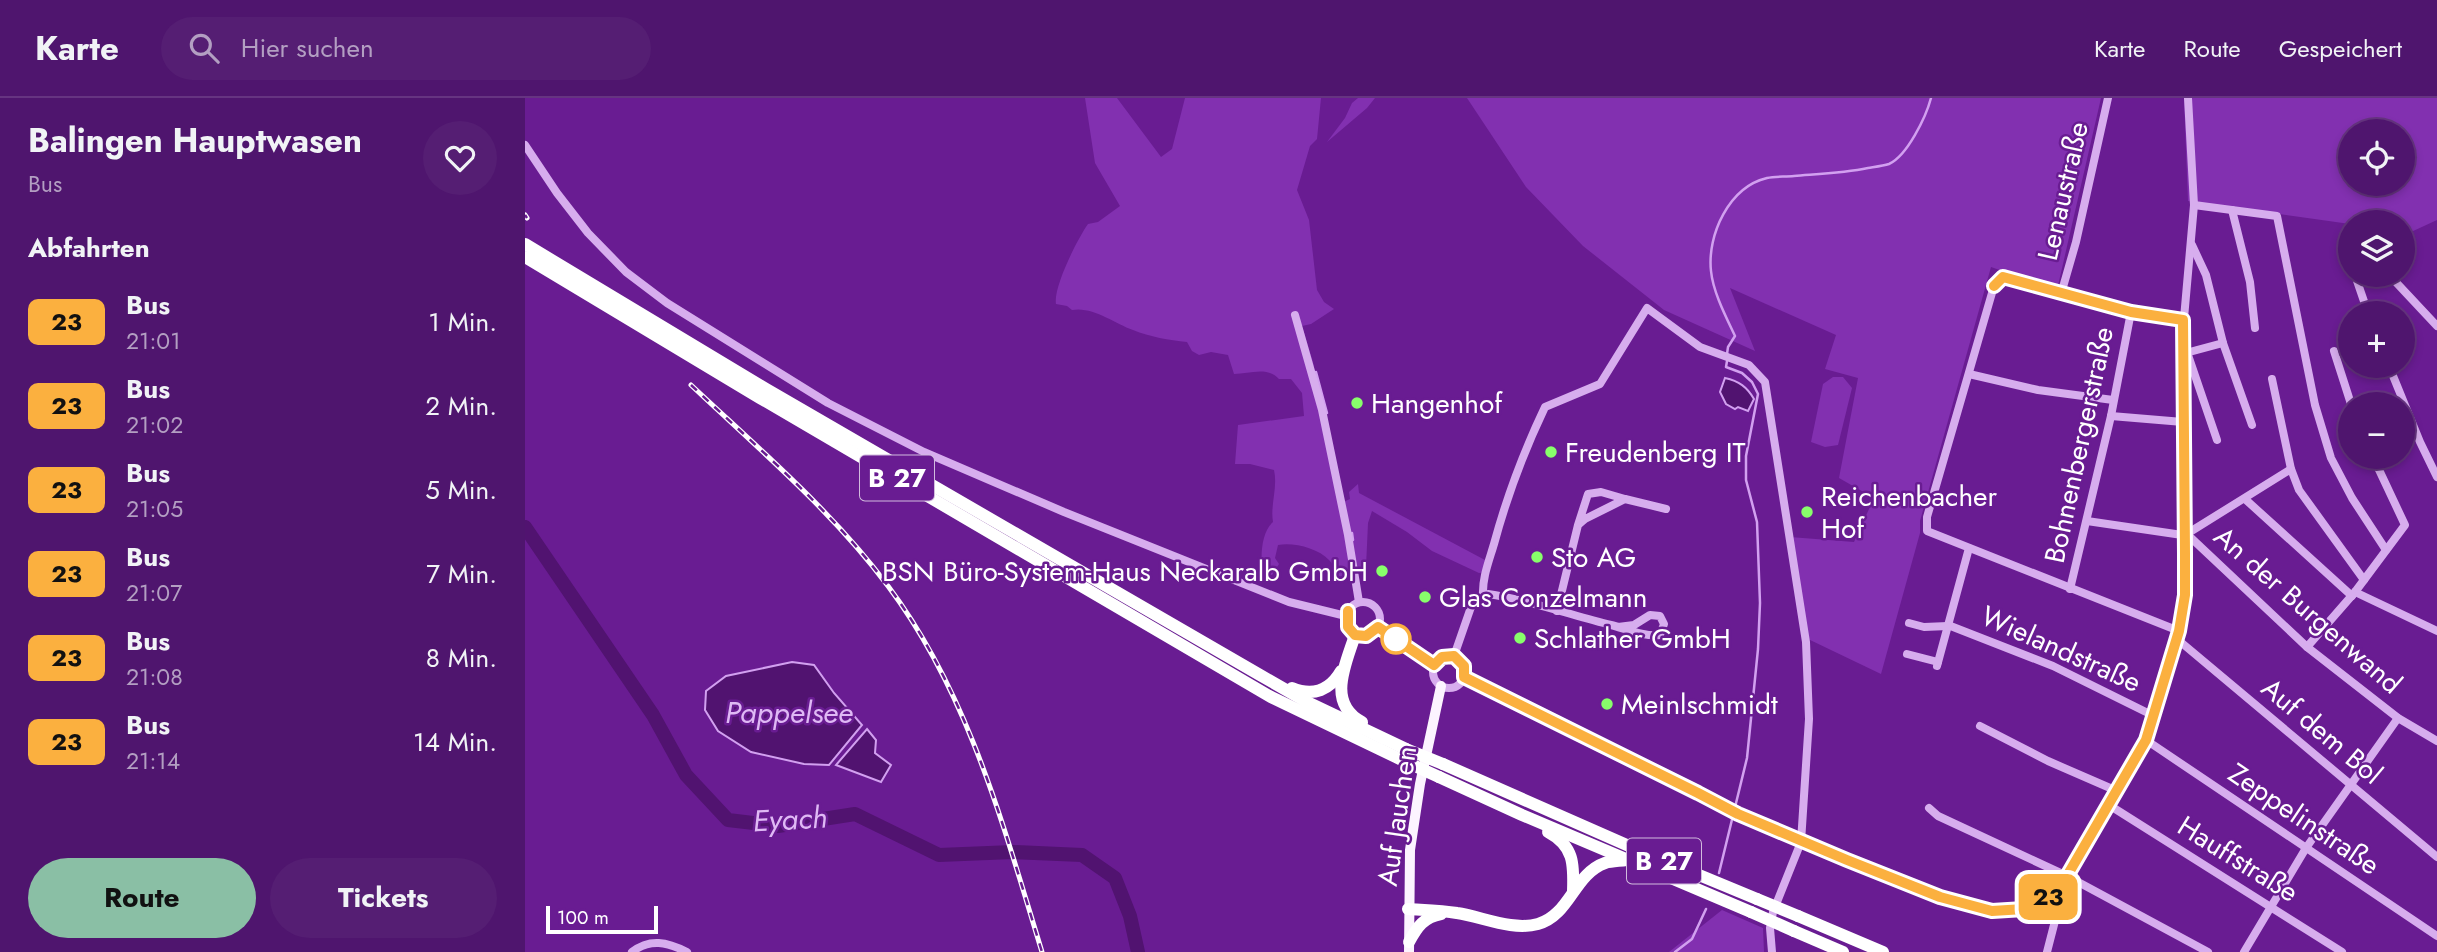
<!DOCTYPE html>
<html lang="de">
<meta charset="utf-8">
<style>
body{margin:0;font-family:Jost,sans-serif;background:#551e73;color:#f1f3f6;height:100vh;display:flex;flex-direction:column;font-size:26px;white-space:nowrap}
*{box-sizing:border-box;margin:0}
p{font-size:23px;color:#b39fc2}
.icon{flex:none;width:38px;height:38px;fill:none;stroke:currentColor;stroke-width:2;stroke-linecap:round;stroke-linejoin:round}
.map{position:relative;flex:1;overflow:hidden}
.panel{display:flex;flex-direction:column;background:#4f156e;width:525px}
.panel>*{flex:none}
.badge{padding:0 14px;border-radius:10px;font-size:24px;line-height:46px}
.controls{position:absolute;left:1813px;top:21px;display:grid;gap:14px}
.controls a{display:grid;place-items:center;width:77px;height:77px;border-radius:50%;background:#4f156e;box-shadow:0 4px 10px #0003,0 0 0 2px #663481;font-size:35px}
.scale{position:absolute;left:21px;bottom:18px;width:112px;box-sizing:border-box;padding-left:7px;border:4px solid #fff;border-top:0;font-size:19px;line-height:24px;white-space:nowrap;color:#fff;-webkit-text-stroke:5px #691c92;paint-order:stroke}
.map>.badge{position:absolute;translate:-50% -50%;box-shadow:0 0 0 4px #fff}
h2{padding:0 28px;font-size:26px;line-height:63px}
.round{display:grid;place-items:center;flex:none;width:74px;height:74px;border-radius:37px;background:#551e73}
.headline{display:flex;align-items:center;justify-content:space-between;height:119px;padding:0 28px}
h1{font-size:33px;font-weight:700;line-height:52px}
.primary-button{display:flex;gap:14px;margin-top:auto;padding:14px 28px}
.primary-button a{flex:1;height:80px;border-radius:42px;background:#8abfa5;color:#111;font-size:28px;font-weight:700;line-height:80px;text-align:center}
.primary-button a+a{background:#551e73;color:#f1f3f6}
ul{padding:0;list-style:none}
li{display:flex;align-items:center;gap:21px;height:84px;padding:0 28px}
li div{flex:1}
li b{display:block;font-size:26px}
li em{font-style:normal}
li .badge{min-width:77px;font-weight:700;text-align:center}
header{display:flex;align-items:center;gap:42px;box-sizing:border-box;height:98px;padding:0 35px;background:#4f156e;border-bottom:2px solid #663481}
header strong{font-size:33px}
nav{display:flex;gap:38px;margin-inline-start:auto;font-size:24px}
.search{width:490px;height:63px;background:#551e73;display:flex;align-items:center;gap:18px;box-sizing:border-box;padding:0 24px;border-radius:38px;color:#b39fc2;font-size:26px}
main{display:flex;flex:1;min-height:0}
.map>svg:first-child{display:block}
.green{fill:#8230b0;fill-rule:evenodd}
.water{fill:#511370;stroke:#d2a0f0;stroke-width:2}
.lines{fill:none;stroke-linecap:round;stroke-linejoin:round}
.stream{stroke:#d2a0f0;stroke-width:2.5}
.river{stroke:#511370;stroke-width:14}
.minor{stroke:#d7adee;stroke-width:8}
.major{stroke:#fcf4ff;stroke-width:10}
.highway{stroke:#fff;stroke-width:12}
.rail-casing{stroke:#fff;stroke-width:5}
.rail{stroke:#691c92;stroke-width:2.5;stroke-dasharray:8;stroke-linecap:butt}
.highway-bridge{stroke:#fff;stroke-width:12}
.line-casing{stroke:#fff;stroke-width:16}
.line{stroke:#fbb03f;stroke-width:10}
.poi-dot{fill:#88fe6b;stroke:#691c92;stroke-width:2.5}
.stop-dot{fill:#fff;stroke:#fbb03f;stroke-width:3.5}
.labels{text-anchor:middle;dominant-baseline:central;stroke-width:5;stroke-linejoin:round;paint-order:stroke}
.shield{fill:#691c92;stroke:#d2bbde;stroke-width:2}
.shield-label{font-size:26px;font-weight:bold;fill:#fff}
.street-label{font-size:28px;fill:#fff;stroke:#691c92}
.poi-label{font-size:28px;fill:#fff;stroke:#691c92;text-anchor:start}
.water-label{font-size:30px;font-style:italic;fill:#dfb9f5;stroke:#691c92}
</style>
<header>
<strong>Karte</strong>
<div class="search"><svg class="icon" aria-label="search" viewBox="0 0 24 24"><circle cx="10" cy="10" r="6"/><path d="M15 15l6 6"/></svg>Hier suchen</div>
<nav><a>Karte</a><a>Route</a><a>Gespeichert</a></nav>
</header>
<main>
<section class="panel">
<div class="headline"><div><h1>Balingen Hauptwasen</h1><p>Bus</p></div><a class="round"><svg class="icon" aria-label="heart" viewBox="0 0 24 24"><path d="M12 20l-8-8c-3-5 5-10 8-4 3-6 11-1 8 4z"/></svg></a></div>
<h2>Abfahrten</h2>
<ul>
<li><span class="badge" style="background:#fbb03f;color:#111">23</span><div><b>Bus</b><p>21:01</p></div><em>1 Min.</em></li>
<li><span class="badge" style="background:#fbb03f;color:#111">23</span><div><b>Bus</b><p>21:02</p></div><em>2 Min.</em></li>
<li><span class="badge" style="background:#fbb03f;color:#111">23</span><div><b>Bus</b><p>21:05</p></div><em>5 Min.</em></li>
<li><span class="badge" style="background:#fbb03f;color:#111">23</span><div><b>Bus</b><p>21:07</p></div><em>7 Min.</em></li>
<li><span class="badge" style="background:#fbb03f;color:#111">23</span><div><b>Bus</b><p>21:08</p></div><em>8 Min.</em></li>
<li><span class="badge" style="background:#fbb03f;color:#111">23</span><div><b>Bus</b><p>21:14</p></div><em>14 Min.</em></li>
</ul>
<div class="primary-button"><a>Route</a><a>Tickets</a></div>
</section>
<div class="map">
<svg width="1912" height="854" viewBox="0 0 1912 854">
<rect width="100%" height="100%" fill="#691c92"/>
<g class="green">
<path d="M560,0H592L636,59L647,51L660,0H796L792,41L785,48L772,92L784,122L792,192L799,204L809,211L786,226L777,228L788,264L816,405L825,401L824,394L833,386L834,395L960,462V474L954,475L907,453L882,434L847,413L843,425L841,469L832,471L824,467L822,479L812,478C810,474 808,465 804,462C793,450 768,444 753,447L750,460L754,466L747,477L738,475C735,460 736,434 748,424C745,407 753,390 749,372L725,366H710L713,327L779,318L777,295L766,281H754C742,268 724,276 709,276L703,257L686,254L674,257L667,253L662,244C644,242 625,239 608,232C589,225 567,208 547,212L542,208L531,206C528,189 553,140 563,126L573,124L595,108L570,65Z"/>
<path d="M833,0H850L842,10L802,44L820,20L827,5Z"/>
<path d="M942,0H1576L1532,192L1466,169L1395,423V435L1356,576L1283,541L1265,439L1329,444L1349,400L1314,380L1333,280L1300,271L1311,237L1205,190L1230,253L1139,212L1058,148L1001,89Z"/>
<path d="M1659,0H1912V122L1886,134L1878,133V124H1825V126L1663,103ZM1825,33H1878V86H1825Z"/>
<path d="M1308,279H1318L1327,290L1313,347L1300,349L1286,344L1298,286Z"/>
<path d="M1197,812L1238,830L1239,854H1144Z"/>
</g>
<g class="water">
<path d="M1200,280C1214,283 1222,289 1229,301L1223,313L1213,309L1210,311L1201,306L1195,294Z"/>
<path d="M267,564L289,567L309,595L337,627L304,667L279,666L226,654L193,633L180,612L181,593L201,578Z"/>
<path d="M342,631L351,642L350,655L366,667L356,684L311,667Z"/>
</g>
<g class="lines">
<g class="stream">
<path d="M1202,256L1203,249L1210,238C1201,219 1188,194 1186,173C1182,137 1204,89 1242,80C1250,78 1260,79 1269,78C1293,76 1319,75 1343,70C1349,69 1358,68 1364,66C1382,58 1401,19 1406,0"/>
<path d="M791,274L802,315"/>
<path d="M827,435L828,442"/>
<path d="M1194,775L1222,660L1233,551L1235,505L1232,424L1221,382V358L1233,296L1227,284L1217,275L1201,269L1202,263"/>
<path d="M1150,854L1167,841L1181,811"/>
</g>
<path class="river" d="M0,429L128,617L161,677L203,722L253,728L330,716L414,757L488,754L557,757L590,780L605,818L613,854"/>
<g class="minor">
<path d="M0,47L32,95L63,135L101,174L142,205L303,305L399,354L539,414L764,504L821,518"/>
<path d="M1669,107L1752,118L1790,307L1806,360L1827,400L1861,452"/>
<path d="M1707,112L1725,184L1730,230"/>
<path d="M1820,135L1825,156"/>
<path d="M1667,147L1681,177L1698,245L1727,327"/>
<path d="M1830,177L1843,215"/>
<path d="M1860,177L1867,180L1912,228"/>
<path d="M1536,196L1551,144L1583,0"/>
<path d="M770,217L797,312L823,437L834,504"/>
<path d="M1809,253L1826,306"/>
<path d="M1662,254L1692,342"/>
<path d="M1657,256L1698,245"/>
<path d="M1864,268L1895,344L1912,379"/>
<path d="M1444,276L1513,292L1588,302"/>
<path d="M1747,281L1766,371L1774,392L1839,482"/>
<path d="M1586,318L1658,324"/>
<path d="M1100,401L1141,411"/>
<path d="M1720,401L1827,498"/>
<path d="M1562,423L1664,438L1782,549L1873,620L1912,643"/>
<path d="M1660,437L1766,371"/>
<path d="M1545,491L1586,318L1606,214"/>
<path d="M1830,494L1912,533"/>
<path d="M958,498C957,480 964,463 969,446C982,398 999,353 1020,309L1075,286L1122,210L1175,249L1224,267L1240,284L1281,544L1284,621L1276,744L1248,814L1245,830L1247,854"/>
<circle cx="838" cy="521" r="17"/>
<path d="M1032,513L1053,427L1060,421L1100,401L1076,394L1063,396L1053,427"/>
<path d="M1384,525L1399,529L1423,528"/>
<path d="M1423,527L1528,568L1629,618"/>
<path d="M853,529L909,567"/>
<path d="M1654,533L1402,433V419L1469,188L1478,179L1606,214L1658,222"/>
<path d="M1652,541L1912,759"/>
<path d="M1782,549L1830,494L1880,427L1848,359"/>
<path d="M1382,556L1413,564"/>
<path d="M929,558L946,509L963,496C1004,502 1046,517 1086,527C1101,531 1120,539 1135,537L1139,526L1135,518L1125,517L1109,527L1093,529"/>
<circle cx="924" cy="574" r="16"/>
<path d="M1412,568L1444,450"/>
<path d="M939,579L1173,695L1213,716L1415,799L1467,813L1499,811L1524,798L1542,778L1621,642L1654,533L1660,497V455L1657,243L1669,107L1663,0"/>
<path d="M1455,628L1523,663L1592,693"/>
<path d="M1621,642L1912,838"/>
<path d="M1584,707L1817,854"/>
<path d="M1404,710L1413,718L1542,778L1683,854"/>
<path d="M107,854C125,840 142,844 162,854"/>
<path d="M1522,854L1531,819L1524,798"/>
<path d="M1719,854L1781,750L1873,620"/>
</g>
<path class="major" d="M884,854L885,752L895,686L916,588"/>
<g class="highway">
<path d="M0,146L241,291L735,577L782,604L881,651"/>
<path d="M0,159L235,300L746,599L877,662"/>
<path d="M830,537C821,566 801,605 837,624"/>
<path d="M767,590C789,599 805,592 816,573"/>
<path d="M918,666L1104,748L1232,801"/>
<path d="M914,679L997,717L1226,814"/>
<path d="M1023,734C1049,748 1049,766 1048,793"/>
<path d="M883,811C899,812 916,812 932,815C958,819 987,833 1013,826C1045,817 1049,776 1080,765C1086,763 1095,763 1101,762"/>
<path d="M1273,818L1358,854"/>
<path d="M1269,833L1318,854"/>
<path d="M884,844C892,829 899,819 916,816"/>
</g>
<g class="rail-casing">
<g id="rail">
<path d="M0,117L2,120"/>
<path d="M166,287C234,351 307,413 363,488C444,596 478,727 517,854"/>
</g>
</g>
<use href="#rail" class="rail"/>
<g class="highway-bridge">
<path d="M881,651L918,666"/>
<path d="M877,662L914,679"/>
<path d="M1232,801L1273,818"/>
<path d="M1226,814L1269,833"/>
</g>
</g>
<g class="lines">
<g class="line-casing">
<path id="line" d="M823,513V529L830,537L841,538L853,529L909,567L917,559L929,558L939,568V579L1173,695L1213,716L1322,762L1415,799L1467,813L1499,811L1511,805L1524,798L1542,778L1621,642L1654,533L1660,497V455L1658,222L1606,214L1478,179L1469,188"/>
</g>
<use href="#line" class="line"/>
</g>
<g class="poi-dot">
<circle cx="832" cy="305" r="7"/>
<circle cx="1026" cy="354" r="7"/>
<circle cx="1282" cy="414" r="7"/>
<circle cx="1012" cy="459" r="7"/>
<circle cx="857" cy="473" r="7"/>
<circle cx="900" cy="499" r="7"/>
<circle cx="995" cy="540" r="7"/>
<circle cx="1082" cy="606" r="7"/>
</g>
<circle class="stop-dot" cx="871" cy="541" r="14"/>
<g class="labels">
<g class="shield">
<rect x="335" y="357.5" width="74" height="45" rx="5"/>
<rect x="1102" y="740.5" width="74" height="45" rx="5"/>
</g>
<g class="shield-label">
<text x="372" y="380">B 27</text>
<text x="1139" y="763">B 27</text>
</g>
<g class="street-label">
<text transform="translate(1538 93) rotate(-77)">Lenaustraße</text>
<text transform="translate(1554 347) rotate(-78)">Bohnenbergerstraße</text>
<text transform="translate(1783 512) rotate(41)">An der Burgenwand</text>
<text transform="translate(1536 551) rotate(24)">Wielandstraße</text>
<text transform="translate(1797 633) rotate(40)">Auf dem Bol</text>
<text transform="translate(872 718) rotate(-82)">Auf Jauchen</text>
<text transform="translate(1779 721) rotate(34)">Zeppelinstraße</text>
<text transform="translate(1713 761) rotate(32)">Hauffstraße</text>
</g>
<g class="poi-label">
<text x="846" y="305">Hangenhof</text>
<text x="1040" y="354">Freudenberg IT</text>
<text x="1296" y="398">Reichenbacher<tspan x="1296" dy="32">Hof</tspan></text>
<text x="1026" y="459">Sto AG</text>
<text x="843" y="473" text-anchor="end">BSN Büro-System-Haus Neckaralb GmbH</text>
<text x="914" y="499">Glas Conzelmann</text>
<text x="1009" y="540">Schlather GmbH</text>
<text x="1096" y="606">Meinlschmidt</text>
</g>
<g class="water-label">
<text x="264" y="614">Pappelsee</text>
<text transform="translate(265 721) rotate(-3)">Eyach</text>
</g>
</g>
</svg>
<div class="controls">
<a><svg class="icon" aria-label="locate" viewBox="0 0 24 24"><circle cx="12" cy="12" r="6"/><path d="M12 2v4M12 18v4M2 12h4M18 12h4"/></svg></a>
<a><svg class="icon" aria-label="layers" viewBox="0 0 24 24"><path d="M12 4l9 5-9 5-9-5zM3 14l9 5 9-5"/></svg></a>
<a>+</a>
<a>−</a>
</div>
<div class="scale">100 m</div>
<b class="badge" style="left:1523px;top:799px;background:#fbb03f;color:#111">23</b>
</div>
</main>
